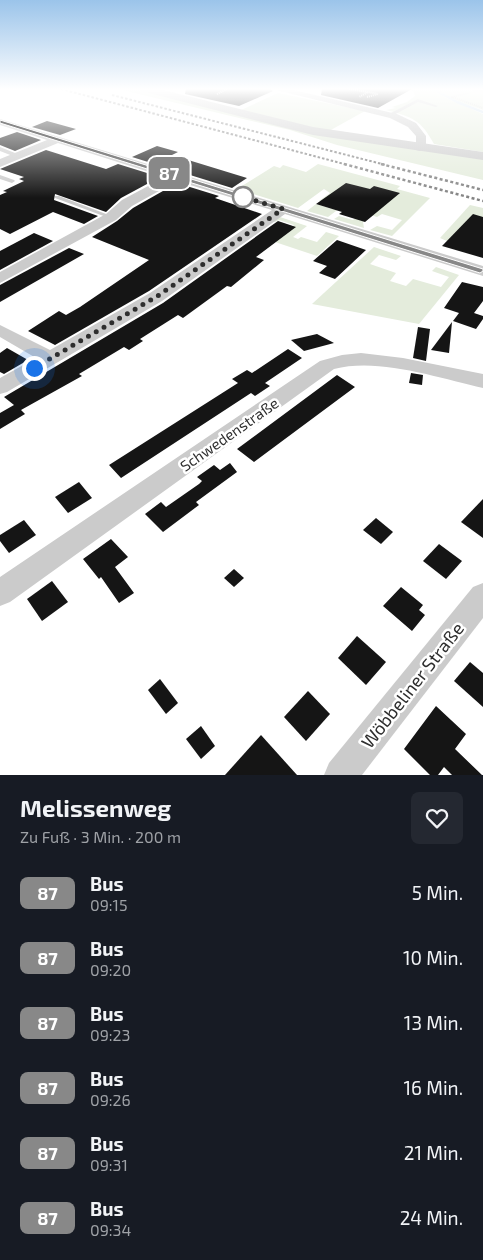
<!DOCTYPE html>
<html lang="de">
<meta charset="utf-8">
<style>
body{margin:0;font-family:"Exo 2",sans-serif;background:#242831;color:#f1f3f6;height:100vh;display:flex;flex-direction:column;font-size:19px;white-space:nowrap}
*{box-sizing:border-box;margin:0}
p{font-size:16px;color:#9ea1a6}
.icon{flex:none;width:28px;height:28px;fill:none;stroke:currentColor;stroke-width:2;stroke-linecap:round;stroke-linejoin:round}
.map{position:relative;height:775px;overflow:hidden}
.drawer{display:flex;flex-direction:column;background:#171b24;flex:1}
.drawer>*{flex:none}
.badge{padding:0 10px;border-radius:8px;font-size:18px;line-height:32px}
.you{position:absolute;width:25px;height:25px;margin:-12px;border:4px solid #fff;border-radius:50%;background:#1a73e8;box-shadow:0 0 0 8px #1a73e833}
.map>.badge{position:absolute;translate:-50% -50%;box-shadow:0 0 0 2px #fff}
.round{display:grid;place-items:center;flex:none;width:52px;height:52px;border-radius:8px;background:#242831}
.overview{display:flex;align-items:center;justify-content:space-between;height:85px;padding:0 20px}
h1{font-size:24px;font-weight:700;line-height:38px}
ul{padding:0;list-style:none}
li{display:flex;align-items:center;gap:15px;height:65px;padding:0 20px}
li div{flex:1}
li b{display:block;font-size:19px}
li em{font-style:normal}
li .badge{min-width:55px;font-weight:700;text-align:center}
.map>svg:first-child{display:block}
.green{fill:#e4ecdc}
.lines{fill:none;stroke-linecap:round;stroke-linejoin:round}
.stream{stroke:#c8dcec;stroke-width:2.5}
.building{fill:#151515}
.path{stroke:#cbcbcb;stroke-width:2;stroke-dasharray:1 1;stroke-linecap:butt}
.service{fill:#cbcbcb;fill-rule:evenodd}
.minor{fill:#cbcbcb;fill-rule:evenodd}
.tertiary{fill:#cbcbcb;fill-rule:evenodd}
.rail-far1{stroke:#838383;stroke-width:2;stroke-dasharray:2.5 2;stroke-linecap:butt}
.rail{stroke:#838383;stroke-width:2.5;stroke-dasharray:3 2.5;stroke-linecap:butt}
.line{fill:#888;stroke:#fff}
.walk{stroke:#2e2e2e;stroke-width:5;stroke-dasharray:0 9}
.stop-dot{fill:#fff;stroke:#888;stroke-width:2.5}
.labels{text-anchor:middle;dominant-baseline:central;stroke-width:5;stroke-linejoin:round;paint-order:stroke}
.street-label{font-size:15px;fill:#2e2e2e;stroke:#fff}
.near-street-label{font-size:18px;fill:#2e2e2e;stroke:#fff}
</style>
<div class="map">
<svg width="483" height="775" viewBox="0 0 483 775">
<rect width="100%" height="100%" fill="#fff"/>
<g class="green">
<path d="M118,89H138L302,130L483,159V180L337,145L290,130Z"/>
<path d="M406,89H483V110L444,97L483,114V152L434,144C421,120 413,117 386,110L396,108L392,107L407,102L415,96L413,91Z"/>
<path d="M278,93L365,111L329,131L239,111Z"/>
<path d="M318,164L400,186L397,189L430,198L392,236L370,230L377,226L392,230L402,220L382,214L377,217L371,215L363,222L364,228L334,219L339,216L353,220L364,211V190L328,217L307,211L316,204L332,209L340,203L319,201L330,193L324,189L298,208L237,189L274,166L280,168L283,165L306,172Z"/>
<path d="M470,205L483,208V233L447,241L440,238Z"/>
<path d="M277,216L307,226L293,237L298,239L301,237L317,242L326,232L339,236L317,256L275,242L294,225L279,220L275,222L271,220Z"/>
<path d="M374,247L401,256L396,260L379,255L370,264L396,273L390,281L406,286L413,279L441,287L449,277L432,271L436,267L459,275L419,324L312,304Z"/>
</g>
<g class="lines">
<path class="stream" d="M433,89L457,102L483,112"/>
</g>
<g class="building">
<path d="M186,89H270L273,91L239,106L185,94Z"/>
<path d="M322,89H412L378,108L321,95Z"/>
<path d="M47,121L76,129L60,135L32,127Z"/>
<path d="M17,132L41,140L15,151L0,145V138Z"/>
<path d="M157,146L178,152L172,155L247,178L232,188L132,157Z"/>
<path d="M46,150L106,169L118,164L160,177L121,198L106,212L55,194L54,200L98,216L84,224L53,212L10,234L0,229V195L7,192L3,191L24,181L19,179L24,177L0,169Z"/>
<path d="M177,183L219,196L215,198L262,214L149,291L55,345L28,331L59,311L66,315L80,307L149,260L92,237L117,221L133,208Z"/>
<path d="M346,183L370,189L374,186L400,193L365,222L339,214L342,212L316,204Z"/>
<path d="M473,214L483,217V258L442,246Z"/>
<path d="M278,221L296,227L256,257L264,260L231,287L227,286L183,318L178,315L140,339L143,341L129,350L124,347L79,374L82,376L21,410L25,414L0,429V413L14,405L4,397L163,303Z"/>
<path d="M34,233L53,241L0,270V251Z"/>
<path d="M337,240L366,250L335,279L319,273L327,266L313,261Z"/>
<path d="M69,248L84,254L0,302V285Z"/>
<path d="M462,282L483,287V301L474,313L483,316V319L476,329L453,321L459,313L444,308Z"/>
<path d="M452,322L449,353L431,350Z"/>
<path d="M418,327L430,329L426,361L413,358Z"/>
<path d="M317,334L334,343L304,351L291,340Z"/>
<path d="M7,348L28,360L4,374L0,372V353Z"/>
<path d="M288,349L302,358L265,383L270,386L255,396L251,393L121,478L109,465L238,383L232,379L247,370L252,373Z"/>
<path d="M411,373L423,375L422,385L409,383Z"/>
<path d="M337,375L355,387L289,436L254,462L237,449Z"/>
<path d="M230,463L237,472L196,502L199,505L163,532L145,514L161,502L166,507L199,484L202,481L197,477L214,465L220,470Z"/>
<path d="M79,482L92,498L68,513L55,497Z"/>
<path d="M483,499V538L461,522Z"/>
<path d="M376,518L393,532L381,544L363,530Z"/>
<path d="M24,520L36,535L9,553L0,541V535Z"/>
<path d="M111,539L128,557L115,567L134,593L119,603L101,577L99,579L83,559Z"/>
<path d="M439,544L462,561L446,579L423,561Z"/>
<path d="M234,569L244,578L234,587L224,578Z"/>
<path d="M52,581L68,602L42,621L27,599Z"/>
<path d="M401,587L423,605L419,610L425,615L412,631L383,606Z"/>
<path d="M357,636L386,662L366,685L338,658Z"/>
<path d="M470,662L483,673V707L454,681Z"/>
<path d="M160,679L178,703L166,714L148,690Z"/>
<path d="M308,691L330,714L306,741L284,717Z"/>
<path d="M436,706L466,734L455,749L482,775H452L444,767L438,775H430L404,749Z"/>
<path d="M201,726L215,746L201,759L186,739Z"/>
<path d="M261,735L297,775H225Z"/>
</g>
<g class="lines">
<g class="path">
<path d="M349,89L368,92L359,97"/>
<path d="M471,89L483,91"/>
<path d="M480,90L452,97L483,108"/>
<path d="M217,94L227,89"/>
<path d="M367,97L378,94L368,92"/>
</g>
<g class="service">
<path d="M418,99L438,106L436,107L418,102L392,116L387,115Z"/>
<path d="M0,147L20,155L21,156L18,158L0,151Z"/>
<path d="M0,175L14,180L15,181L12,183L0,179Z"/>
<path d="M55,196H59L114,217L109,218L55,198Z"/>
</g>
<g class="minor">
<path d="M272,89H289L397,114L416,123L426,136V148L420,151L416,150V136L408,127L390,118Z"/>
<path d="M0,119L483,266V276L285,214L162,301L7,392L0,394V378L36,358L0,337V325L50,350L150,293L272,210L177,181L132,206L116,220L0,283V272L106,214L122,200L165,177L58,143L0,167V159L47,140L0,125Z"/>
<path d="M361,353L403,358L483,374V388C439,378 378,357 334,369L10,602L0,606V577L320,361L342,355Z"/>
<path d="M483,583V618L362,775H324L329,763L473,587Z"/>
</g>
<path class="tertiary" d="M139,89H159L313,127L483,152V160L313,135L141,91Z"/>
<g class="rail-far1">
<path d="M61,89L348,165"/>
<path d="M112,95L386,165"/>
</g>
<g class="rail">
<path d="M344,164L483,201"/>
<path d="M381,164L483,190"/>
</g>
</g>
<linearGradient id="sky" x2="0" y2="1"><stop stop-color="#9bc4ea"/><stop offset="0.45" stop-color="#fff"/><stop offset="1" stop-color="#fff" stop-opacity="0"/></linearGradient>
<rect width="483" height="198" fill="url(#sky)"/>
<path class="line" d="M0,120L483,269V271L480,273L0,123Z"/>
<g class="lines">
<path class="walk" d="M34,368L156,297L283,209L243,197"/>
</g>
<circle class="stop-dot" cx="243" cy="197" r="10"/>
<g class="labels">
<g class="street-label">
<text transform="translate(229 434) rotate(-35)">Schwedenstraße</text>
</g>
<g class="near-street-label">
<text transform="translate(412 685) rotate(-52)">Wöbbeliner Straße</text>
</g>
</g>
</svg>
<div class="you" style="left:34px;top:368px"></div>
<b class="badge" style="left:169px;top:173px;background:#888;color:#fff">87</b>
</div>
<section class="drawer">
<div class="overview"><div><h1>Melissenweg</h1><p>Zu Fuß · 3 Min. · 200 m</p></div><a class="round"><svg class="icon" aria-label="heart" viewBox="0 0 24 24"><path d="M12 20l-8-8c-3-5 5-10 8-4 3-6 11-1 8 4z"/></svg></a></div>
<ul>
<li><span class="badge" style="background:#888;color:#fff">87</span><div><b>Bus</b><p>09:15</p></div><em>5 Min.</em></li>
<li><span class="badge" style="background:#888;color:#fff">87</span><div><b>Bus</b><p>09:20</p></div><em>10 Min.</em></li>
<li><span class="badge" style="background:#888;color:#fff">87</span><div><b>Bus</b><p>09:23</p></div><em>13 Min.</em></li>
<li><span class="badge" style="background:#888;color:#fff">87</span><div><b>Bus</b><p>09:26</p></div><em>16 Min.</em></li>
<li><span class="badge" style="background:#888;color:#fff">87</span><div><b>Bus</b><p>09:31</p></div><em>21 Min.</em></li>
<li><span class="badge" style="background:#888;color:#fff">87</span><div><b>Bus</b><p>09:34</p></div><em>24 Min.</em></li>
</ul>
</section>
